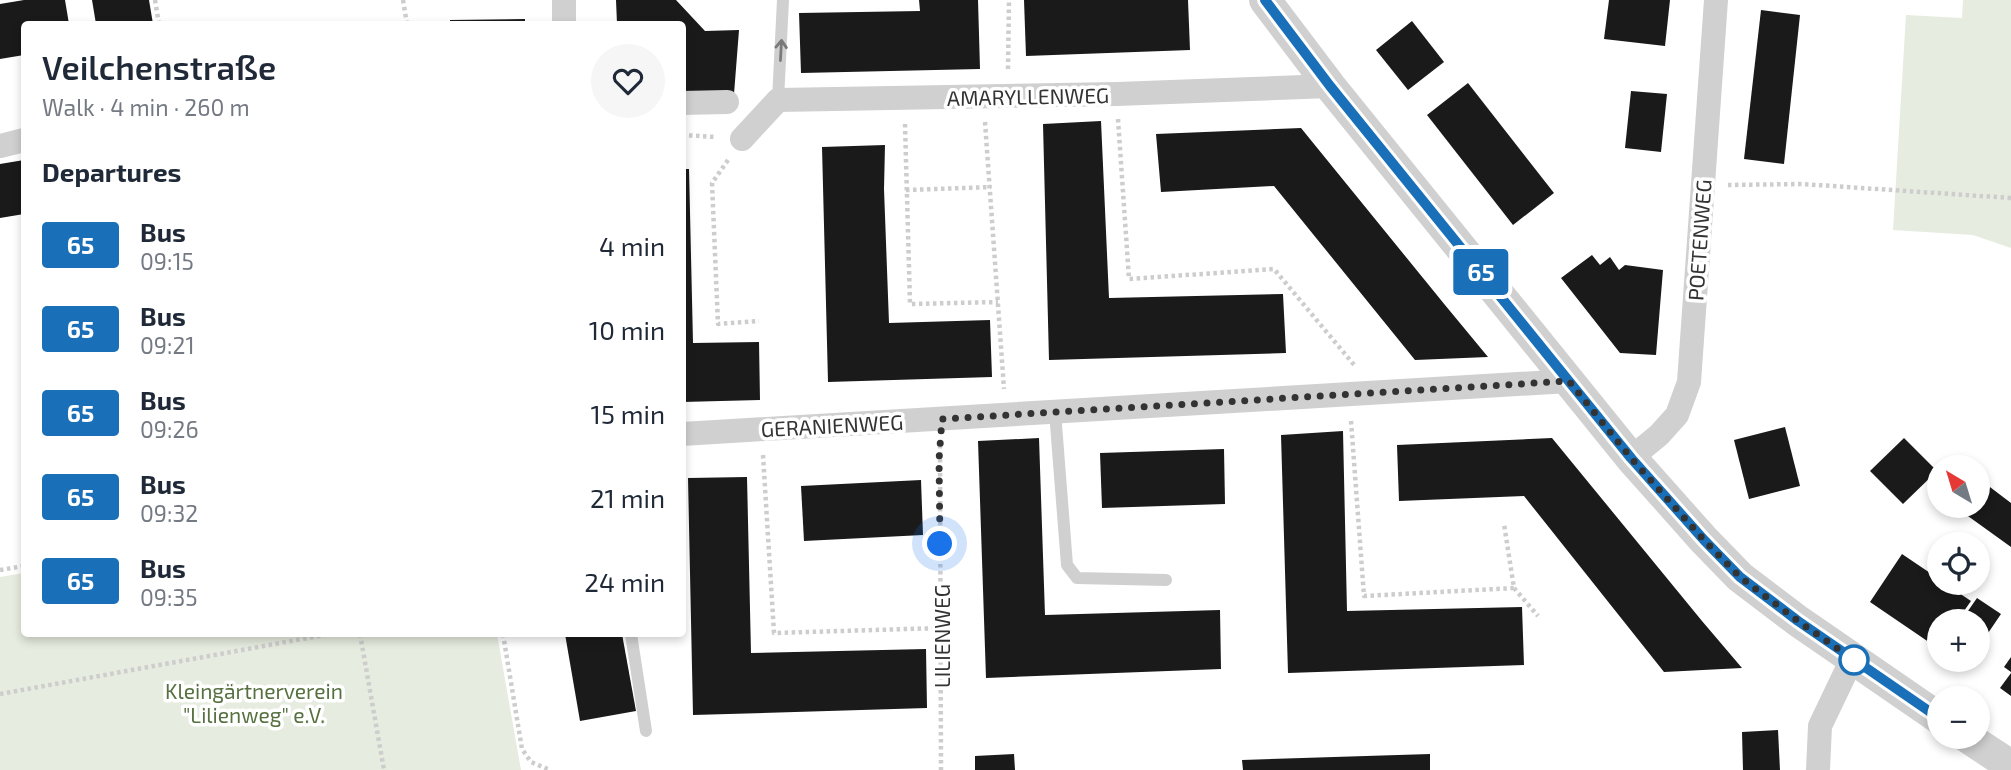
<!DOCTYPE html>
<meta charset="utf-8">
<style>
body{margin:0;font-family:"Exo 2",sans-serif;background:#f6f6f7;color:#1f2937;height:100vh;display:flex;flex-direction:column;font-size:26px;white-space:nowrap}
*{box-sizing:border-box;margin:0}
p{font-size:23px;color:#747a83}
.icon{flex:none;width:38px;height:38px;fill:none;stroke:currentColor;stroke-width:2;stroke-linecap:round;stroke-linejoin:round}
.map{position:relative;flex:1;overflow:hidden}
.panel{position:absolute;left:21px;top:21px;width:665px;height:616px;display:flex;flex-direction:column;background:#fff;border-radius:7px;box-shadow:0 4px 10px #0003}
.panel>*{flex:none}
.badge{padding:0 14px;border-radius:5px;font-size:24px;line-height:46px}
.needle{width:46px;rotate:322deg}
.buttons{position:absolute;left:1927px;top:455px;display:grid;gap:14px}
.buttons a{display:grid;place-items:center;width:63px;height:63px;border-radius:50%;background:#fff;box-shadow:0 4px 10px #0003;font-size:35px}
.you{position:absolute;width:35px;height:35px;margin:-18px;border:5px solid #fff;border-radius:50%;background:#1a73e8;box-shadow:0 0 0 10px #1a73e833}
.map>.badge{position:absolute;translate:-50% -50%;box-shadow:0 0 0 4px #fff}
h2{padding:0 21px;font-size:26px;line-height:63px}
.round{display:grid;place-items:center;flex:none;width:74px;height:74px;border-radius:37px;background:#f6f6f7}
.summary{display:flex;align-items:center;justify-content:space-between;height:119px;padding:0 21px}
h1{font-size:33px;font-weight:600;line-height:52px}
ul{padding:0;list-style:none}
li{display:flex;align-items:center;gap:21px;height:84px;padding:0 21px}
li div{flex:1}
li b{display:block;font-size:26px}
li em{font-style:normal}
li .badge{min-width:77px;font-weight:700;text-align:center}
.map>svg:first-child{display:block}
.green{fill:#e6ecdf}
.building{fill:#1a1a1a}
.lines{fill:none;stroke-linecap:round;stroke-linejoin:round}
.path{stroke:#cdcdcd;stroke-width:4.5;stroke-dasharray:3.5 3.5;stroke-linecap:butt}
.service{stroke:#d0d0d0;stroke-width:12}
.minor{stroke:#d0d0d0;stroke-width:24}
.tertiary{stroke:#d0d0d0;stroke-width:32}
.oneway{stroke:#7a7a7a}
.line-casing{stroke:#fff;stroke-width:16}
.line{stroke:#1a70b8;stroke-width:10}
.walk{stroke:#333;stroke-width:7;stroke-dasharray:0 12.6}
.stop-dot{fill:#fff;stroke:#1a70b8;stroke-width:3.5}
.labels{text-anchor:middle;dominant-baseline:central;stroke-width:7;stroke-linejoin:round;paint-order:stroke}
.street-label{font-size:21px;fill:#333;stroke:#fff}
.park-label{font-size:21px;fill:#56703f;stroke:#fff}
</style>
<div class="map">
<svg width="2011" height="770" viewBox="0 0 2011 770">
<rect width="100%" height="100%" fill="#fff"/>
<g class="green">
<path d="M1963,0H2011V248L1973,235L1893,230L1906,15L1962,18Z"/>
<path d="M24,573V634H497L521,770H0V577Z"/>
</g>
<g class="building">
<path d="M24,0H65L69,24H24V55L0,59V4Z"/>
<path d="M92,0H149L153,24H96Z"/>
<path d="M616,0H676L705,31L739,30L734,94L682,95V24H617Z"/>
<path d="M919,0H978L980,69L801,73L799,13L920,11Z"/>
<path d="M1024,0H1188L1190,50L1026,56Z"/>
<path d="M1609,0H1670L1665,46L1604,39Z"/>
<path d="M1761,10L1800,15L1784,164L1744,159Z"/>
<path d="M525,19V24H450V20Z"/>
<path d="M1412,21L1444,62L1408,90L1376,50Z"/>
<path d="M1468,83L1554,193L1513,225L1427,115Z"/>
<path d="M1631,91L1667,94L1661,152L1625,148Z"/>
<path d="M1101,121L1109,298L1283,294L1286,353L1049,360L1043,124Z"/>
<path d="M1301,128L1445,305L1488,357L1415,360L1274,186L1161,192L1156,134Z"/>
<path d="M885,145L884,189L889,323L990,320L992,377L828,382L822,147Z"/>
<path d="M24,160V214L0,218V164Z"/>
<path d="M682,169H689L693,343L759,342L760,400L682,402Z"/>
<path d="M1592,255L1600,265L1610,257L1619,270L1625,265L1663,270L1656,355L1620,353L1561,278Z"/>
<path d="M1785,427L1800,486L1749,499L1734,440Z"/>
<path d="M1343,431L1347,611L1522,607L1524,665L1288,673L1281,435Z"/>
<path d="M1039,438L1045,615L1220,610L1221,669L986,678L978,441Z"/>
<path d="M1552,438L1702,621L1742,668L1664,672L1524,496L1399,501L1397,445Z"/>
<path d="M1904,438L1937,471L1903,504L1870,471Z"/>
<path d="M1224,449L1225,504L1102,508L1100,453Z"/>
<path d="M747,477L751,653L926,649L927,708L693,715L688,478Z"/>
<path d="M1978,478L2011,503V547L1954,506H1978Z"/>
<path d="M921,480L923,535L804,541L801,486Z"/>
<path d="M1902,554L1939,579V583H1944L1971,601L1957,621H1939V649L1870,602Z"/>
<path d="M1977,598L2001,614L1980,645L1978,643V621H1961Z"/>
<path d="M565,634H622L636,711L580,721Z"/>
<path d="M2011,657V672L2004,667Z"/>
<path d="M2011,673V696L2000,688Z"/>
<path d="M1778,730L1780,770H1743L1742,732Z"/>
<path d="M1014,754L1015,770H975V756Z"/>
<path d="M1430,754V770H1243L1242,760Z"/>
</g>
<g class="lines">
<g class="path">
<path d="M155,0L159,24"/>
<path d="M403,0L407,24"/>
<path d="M1008,69L1009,0"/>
<path d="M1118,119L1129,279L1274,269L1355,366"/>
<path d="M985,122L1004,389"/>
<path d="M905,124L910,304L998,302"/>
<path d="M682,135L716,137"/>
<path d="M728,160L712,183L718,324L759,321"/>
<path d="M1728,185L1802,184L2011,198"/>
<path d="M906,190L991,187"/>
<path d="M1351,421L1364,596L1514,588L1504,524"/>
<path d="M940,445L941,770"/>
<path d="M763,455L774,633L941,628"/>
<path d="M0,570L24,566"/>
<path d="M1514,588L1538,616"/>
<path d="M360,634L384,770"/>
<path d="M503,634L522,749L531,762L550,770"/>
<path d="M0,694L330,634"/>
</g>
<g class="service">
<path d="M778,100L783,0"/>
<path d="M1055,412L1067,565L1077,578L1166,580"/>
<path d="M631,634L646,731"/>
</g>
<g class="minor">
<path d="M564,0V24"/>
<path d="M682,103L727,102"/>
<path d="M742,139L778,100L1117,94L1330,86"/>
<path d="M0,146L24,140"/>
<path d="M682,434L1569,381"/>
<path d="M1631,458L1659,435L1677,415L1689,382L1716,0"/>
<path d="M1818,770L1820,726L1852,659"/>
</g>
<g class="tertiary">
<path d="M1265,0L1330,86L1631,458L1704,540L1740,577L1798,621L1939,718"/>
<path d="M1967,737L2011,766"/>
</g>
</g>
<defs><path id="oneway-shaft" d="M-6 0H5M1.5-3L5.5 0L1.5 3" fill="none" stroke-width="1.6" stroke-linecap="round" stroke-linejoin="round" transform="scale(1.75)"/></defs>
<use class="oneway" href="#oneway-shaft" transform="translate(781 50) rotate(-87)"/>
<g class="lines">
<g class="line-casing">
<path id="line" d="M1265,0L1330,86L1631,458L1704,540L1740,577L1798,621L1939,718"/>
</g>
<use href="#line" class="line"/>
<path class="walk" d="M940,544L939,460L942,419L1569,381L1631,458L1704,540L1740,577L1798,621L1854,660"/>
</g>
<circle class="stop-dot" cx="1854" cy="660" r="14"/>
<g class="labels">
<g class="street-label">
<text transform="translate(1028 96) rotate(-1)">AMARYLLENWEG</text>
<text transform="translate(1699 240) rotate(-86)">POETENWEG</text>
<text transform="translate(832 425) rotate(-3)">GERANIENWEG</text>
<text transform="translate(941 636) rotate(-90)">LILIENWEG</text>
</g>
<g class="park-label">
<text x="254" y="690">Kleingärtnerverein<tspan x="254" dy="24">"Lilienweg" e.V.</tspan></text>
</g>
</g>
</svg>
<div class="buttons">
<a><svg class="needle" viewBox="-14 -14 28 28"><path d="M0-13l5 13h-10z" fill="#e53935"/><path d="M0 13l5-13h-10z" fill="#747a83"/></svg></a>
<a><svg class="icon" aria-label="locate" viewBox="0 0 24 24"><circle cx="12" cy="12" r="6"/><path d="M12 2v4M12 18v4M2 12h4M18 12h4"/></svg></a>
<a>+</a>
<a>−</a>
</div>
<div class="you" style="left:940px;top:544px"></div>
<b class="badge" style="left:1481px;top:272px;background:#1a70b8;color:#fff">65</b>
<section class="panel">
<div class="summary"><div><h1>Veilchenstraße</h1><p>Walk · 4 min · 260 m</p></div><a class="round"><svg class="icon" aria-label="heart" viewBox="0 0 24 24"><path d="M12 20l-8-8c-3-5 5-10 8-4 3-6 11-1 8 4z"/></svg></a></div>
<h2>Departures</h2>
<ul>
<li><span class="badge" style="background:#1a70b8;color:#fff">65</span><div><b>Bus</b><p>09:15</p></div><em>4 min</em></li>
<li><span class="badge" style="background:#1a70b8;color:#fff">65</span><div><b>Bus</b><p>09:21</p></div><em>10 min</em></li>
<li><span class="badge" style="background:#1a70b8;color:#fff">65</span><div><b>Bus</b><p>09:26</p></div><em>15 min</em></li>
<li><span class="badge" style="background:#1a70b8;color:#fff">65</span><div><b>Bus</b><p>09:32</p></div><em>21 min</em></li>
<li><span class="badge" style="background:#1a70b8;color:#fff">65</span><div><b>Bus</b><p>09:35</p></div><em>24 min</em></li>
</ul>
</section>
</div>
